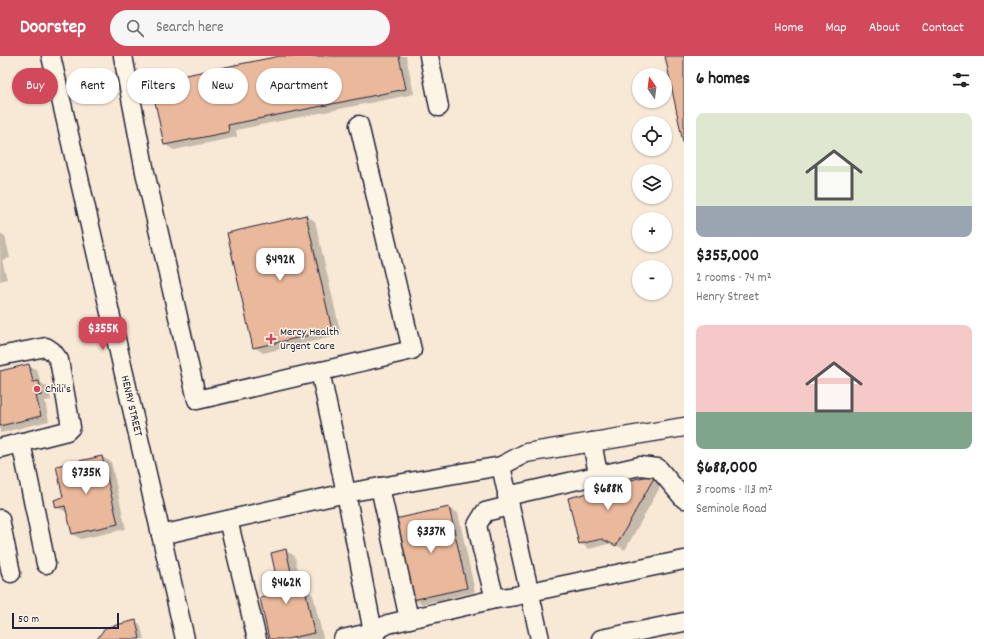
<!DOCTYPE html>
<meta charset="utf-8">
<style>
:root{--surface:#fff;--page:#f6f6f6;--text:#202124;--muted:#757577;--accent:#d1495b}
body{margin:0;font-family:Dekko,sans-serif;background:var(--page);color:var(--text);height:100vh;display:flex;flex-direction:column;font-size:15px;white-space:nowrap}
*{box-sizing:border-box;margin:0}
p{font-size:13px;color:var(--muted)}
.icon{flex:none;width:22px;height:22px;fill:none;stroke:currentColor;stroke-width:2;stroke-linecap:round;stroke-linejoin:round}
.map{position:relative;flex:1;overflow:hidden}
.details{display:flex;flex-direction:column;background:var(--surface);width:300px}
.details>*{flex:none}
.top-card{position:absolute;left:12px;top:12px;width:380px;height:36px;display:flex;gap:8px}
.needle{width:26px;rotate:346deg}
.tools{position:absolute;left:632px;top:12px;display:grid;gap:8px}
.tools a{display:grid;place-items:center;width:40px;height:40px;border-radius:50%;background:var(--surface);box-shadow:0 1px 3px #0004;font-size:20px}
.scale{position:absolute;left:12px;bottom:10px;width:107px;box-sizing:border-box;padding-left:4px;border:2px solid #22223b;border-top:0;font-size:11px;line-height:14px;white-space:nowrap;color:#22223b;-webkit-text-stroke:3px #fcf5e5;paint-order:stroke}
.price{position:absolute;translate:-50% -34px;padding:0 9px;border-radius:8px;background:#fff;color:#222;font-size:13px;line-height:26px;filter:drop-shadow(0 1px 2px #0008)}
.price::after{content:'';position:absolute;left:50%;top:24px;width:12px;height:9px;margin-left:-6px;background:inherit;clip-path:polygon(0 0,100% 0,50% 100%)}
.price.selected{background:var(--accent);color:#fff}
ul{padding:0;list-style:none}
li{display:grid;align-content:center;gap:8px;height:212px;padding:0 12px}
li span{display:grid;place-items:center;height:124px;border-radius:8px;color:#555}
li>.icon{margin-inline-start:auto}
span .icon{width:72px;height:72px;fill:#fffc;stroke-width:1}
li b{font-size:17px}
h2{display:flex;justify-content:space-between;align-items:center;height:48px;padding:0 12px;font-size:17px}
.pill{padding:0 14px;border-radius:18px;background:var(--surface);box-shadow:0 1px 3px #0004;font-size:14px;line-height:36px}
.pill.selected{background:var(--accent);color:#fff}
header{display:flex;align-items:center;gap:24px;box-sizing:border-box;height:56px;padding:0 20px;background:var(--accent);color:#fff}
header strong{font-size:19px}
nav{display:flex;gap:22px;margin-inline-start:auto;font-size:14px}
.search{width:280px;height:36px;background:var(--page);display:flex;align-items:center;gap:10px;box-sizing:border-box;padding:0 14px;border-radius:22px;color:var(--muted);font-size:15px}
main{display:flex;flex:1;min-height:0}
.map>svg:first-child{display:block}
.shadow{fill:#0003;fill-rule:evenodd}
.building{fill:#eab89b;stroke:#22223b}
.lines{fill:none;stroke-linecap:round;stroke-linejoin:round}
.minor-casing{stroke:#22223b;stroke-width:21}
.minor{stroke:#fcf5e5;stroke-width:18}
.poi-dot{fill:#d1495b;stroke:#fcf5e5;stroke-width:1.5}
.labels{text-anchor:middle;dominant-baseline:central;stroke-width:3;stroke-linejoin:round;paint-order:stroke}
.poi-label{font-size:12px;fill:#22223b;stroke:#fcf5e5;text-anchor:start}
.street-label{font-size:12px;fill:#22223b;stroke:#fcf5e5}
</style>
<header>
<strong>Doorstep</strong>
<div class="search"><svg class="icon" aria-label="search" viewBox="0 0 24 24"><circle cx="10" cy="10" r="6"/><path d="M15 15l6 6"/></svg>Search here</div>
<nav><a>Home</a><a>Map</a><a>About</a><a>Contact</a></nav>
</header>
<main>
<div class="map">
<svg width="684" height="583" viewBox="0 0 684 583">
<rect width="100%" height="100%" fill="#f8e9d6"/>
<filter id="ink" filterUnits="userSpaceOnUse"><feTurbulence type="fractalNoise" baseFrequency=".025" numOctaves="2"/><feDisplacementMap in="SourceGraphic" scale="8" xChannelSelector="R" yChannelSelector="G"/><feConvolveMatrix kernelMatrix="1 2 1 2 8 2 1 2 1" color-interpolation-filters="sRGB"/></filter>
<g filter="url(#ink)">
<path class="shadow" d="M285,0H406L414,38L236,74L237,81L174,94L165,89Z
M306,160L315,165L341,279L263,297L254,291Z
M0,177L5,180L10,202L2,204L7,223L0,225Z
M28,309L37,314L41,327L48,331L51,344L45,345L49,365L0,377V316Z
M102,401L111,406L126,473L81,483L72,478L67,456H66L57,451Z
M656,419L664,424L625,494L612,487L589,493L580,487L613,439ZM607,480V482L586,487V485Z
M449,452L458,457L475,536L422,548L413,543Z
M286,495L295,500L302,534L305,533L313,539L323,582L317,583H270L281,538Z
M136,566L140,568L144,583H98Z"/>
<path class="building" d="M280,0H399L406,33L228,69L229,76L164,89L151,26Z
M665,0H684V91Z
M306,159L332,274L253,292L227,177Z
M29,308L33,326L39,325L42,339L36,340L41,360L0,370V315Z
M102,400L118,468L72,478L65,450L56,452L54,444L63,441L56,410Z
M656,418L616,490L602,483L579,488L568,442L605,433L613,438L619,427Z
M449,451L467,532L412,544L395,463Z
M286,493L295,534L305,532L314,577L287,583H269L260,542L280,538L271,497Z
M136,564L140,583H97L105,572Z"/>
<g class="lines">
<defs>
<g id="minor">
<path id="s1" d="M51,0L185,583"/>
<path d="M123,0L145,116L197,344L412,294L359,69"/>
<path d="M429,0L439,51"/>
<path d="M0,300L46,291L52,295L59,304L71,371L67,375L0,392"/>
<path d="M320,315L346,437L373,576L343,583"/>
<path d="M21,386L46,508"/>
<path d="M592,386L598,418"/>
<path d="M501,410L540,583"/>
<path d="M380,431L409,563"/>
<path d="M507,440L640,410L658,412L684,443"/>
<path d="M509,450L485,456L477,469L482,493L495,543L516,540L530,536L684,504"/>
<path d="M0,463L11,517"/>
<path d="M228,464L257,583"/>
<path d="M161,479L346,437L501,410L526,397L684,371"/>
<path d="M375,583L373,576L388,568L495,543"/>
<path d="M601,583L684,566"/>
</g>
</defs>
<use href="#minor" class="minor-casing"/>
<use href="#minor" class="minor"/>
</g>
</g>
<g class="poi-dot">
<path d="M269 277h4v4h4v4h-4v4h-4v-4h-4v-4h4z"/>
<circle cx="37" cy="333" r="4"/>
</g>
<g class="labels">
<g class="poi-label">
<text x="280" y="276">Mercy Health<tspan x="280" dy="14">Urgent Care</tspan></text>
<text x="45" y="333">Chili's</text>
</g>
<g class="street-label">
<text stroke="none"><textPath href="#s1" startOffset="359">HENRY STREET</textPath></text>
</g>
</g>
</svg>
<div class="tools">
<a><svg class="needle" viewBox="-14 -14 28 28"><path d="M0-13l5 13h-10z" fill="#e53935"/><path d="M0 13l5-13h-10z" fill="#757577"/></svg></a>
<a><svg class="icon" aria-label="locate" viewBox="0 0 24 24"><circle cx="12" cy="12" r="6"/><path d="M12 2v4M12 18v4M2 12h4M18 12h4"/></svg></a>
<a><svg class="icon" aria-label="layers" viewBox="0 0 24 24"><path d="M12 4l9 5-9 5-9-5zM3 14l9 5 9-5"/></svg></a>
<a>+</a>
<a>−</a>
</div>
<div class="scale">50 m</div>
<b class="price" style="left:280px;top:226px">$492K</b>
<b class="price selected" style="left:103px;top:295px">$355K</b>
<b class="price" style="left:86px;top:439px">$735K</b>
<b class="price" style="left:608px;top:455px">$688K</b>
<b class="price" style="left:431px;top:498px">$337K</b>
<b class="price" style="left:286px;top:549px">$462K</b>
<div class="top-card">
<a class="pill selected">Buy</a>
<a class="pill">Rent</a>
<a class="pill">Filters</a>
<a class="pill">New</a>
<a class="pill">Apartment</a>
</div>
</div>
<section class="details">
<h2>6 homes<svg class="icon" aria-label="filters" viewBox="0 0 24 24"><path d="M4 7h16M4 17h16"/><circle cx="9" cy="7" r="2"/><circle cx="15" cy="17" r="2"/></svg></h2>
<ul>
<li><span style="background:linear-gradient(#dfe7d0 75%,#9aa5b1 0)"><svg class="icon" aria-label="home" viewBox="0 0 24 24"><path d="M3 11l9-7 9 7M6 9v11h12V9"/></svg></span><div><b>$355,000</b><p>2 rooms · 74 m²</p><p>Henry Street</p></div></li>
<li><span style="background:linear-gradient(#f6c9c9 70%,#7fa58c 0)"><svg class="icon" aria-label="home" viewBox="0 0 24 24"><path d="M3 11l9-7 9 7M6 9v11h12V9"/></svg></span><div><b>$688,000</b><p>3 rooms · 113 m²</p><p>Seminole Road</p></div></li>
</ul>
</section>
</main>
